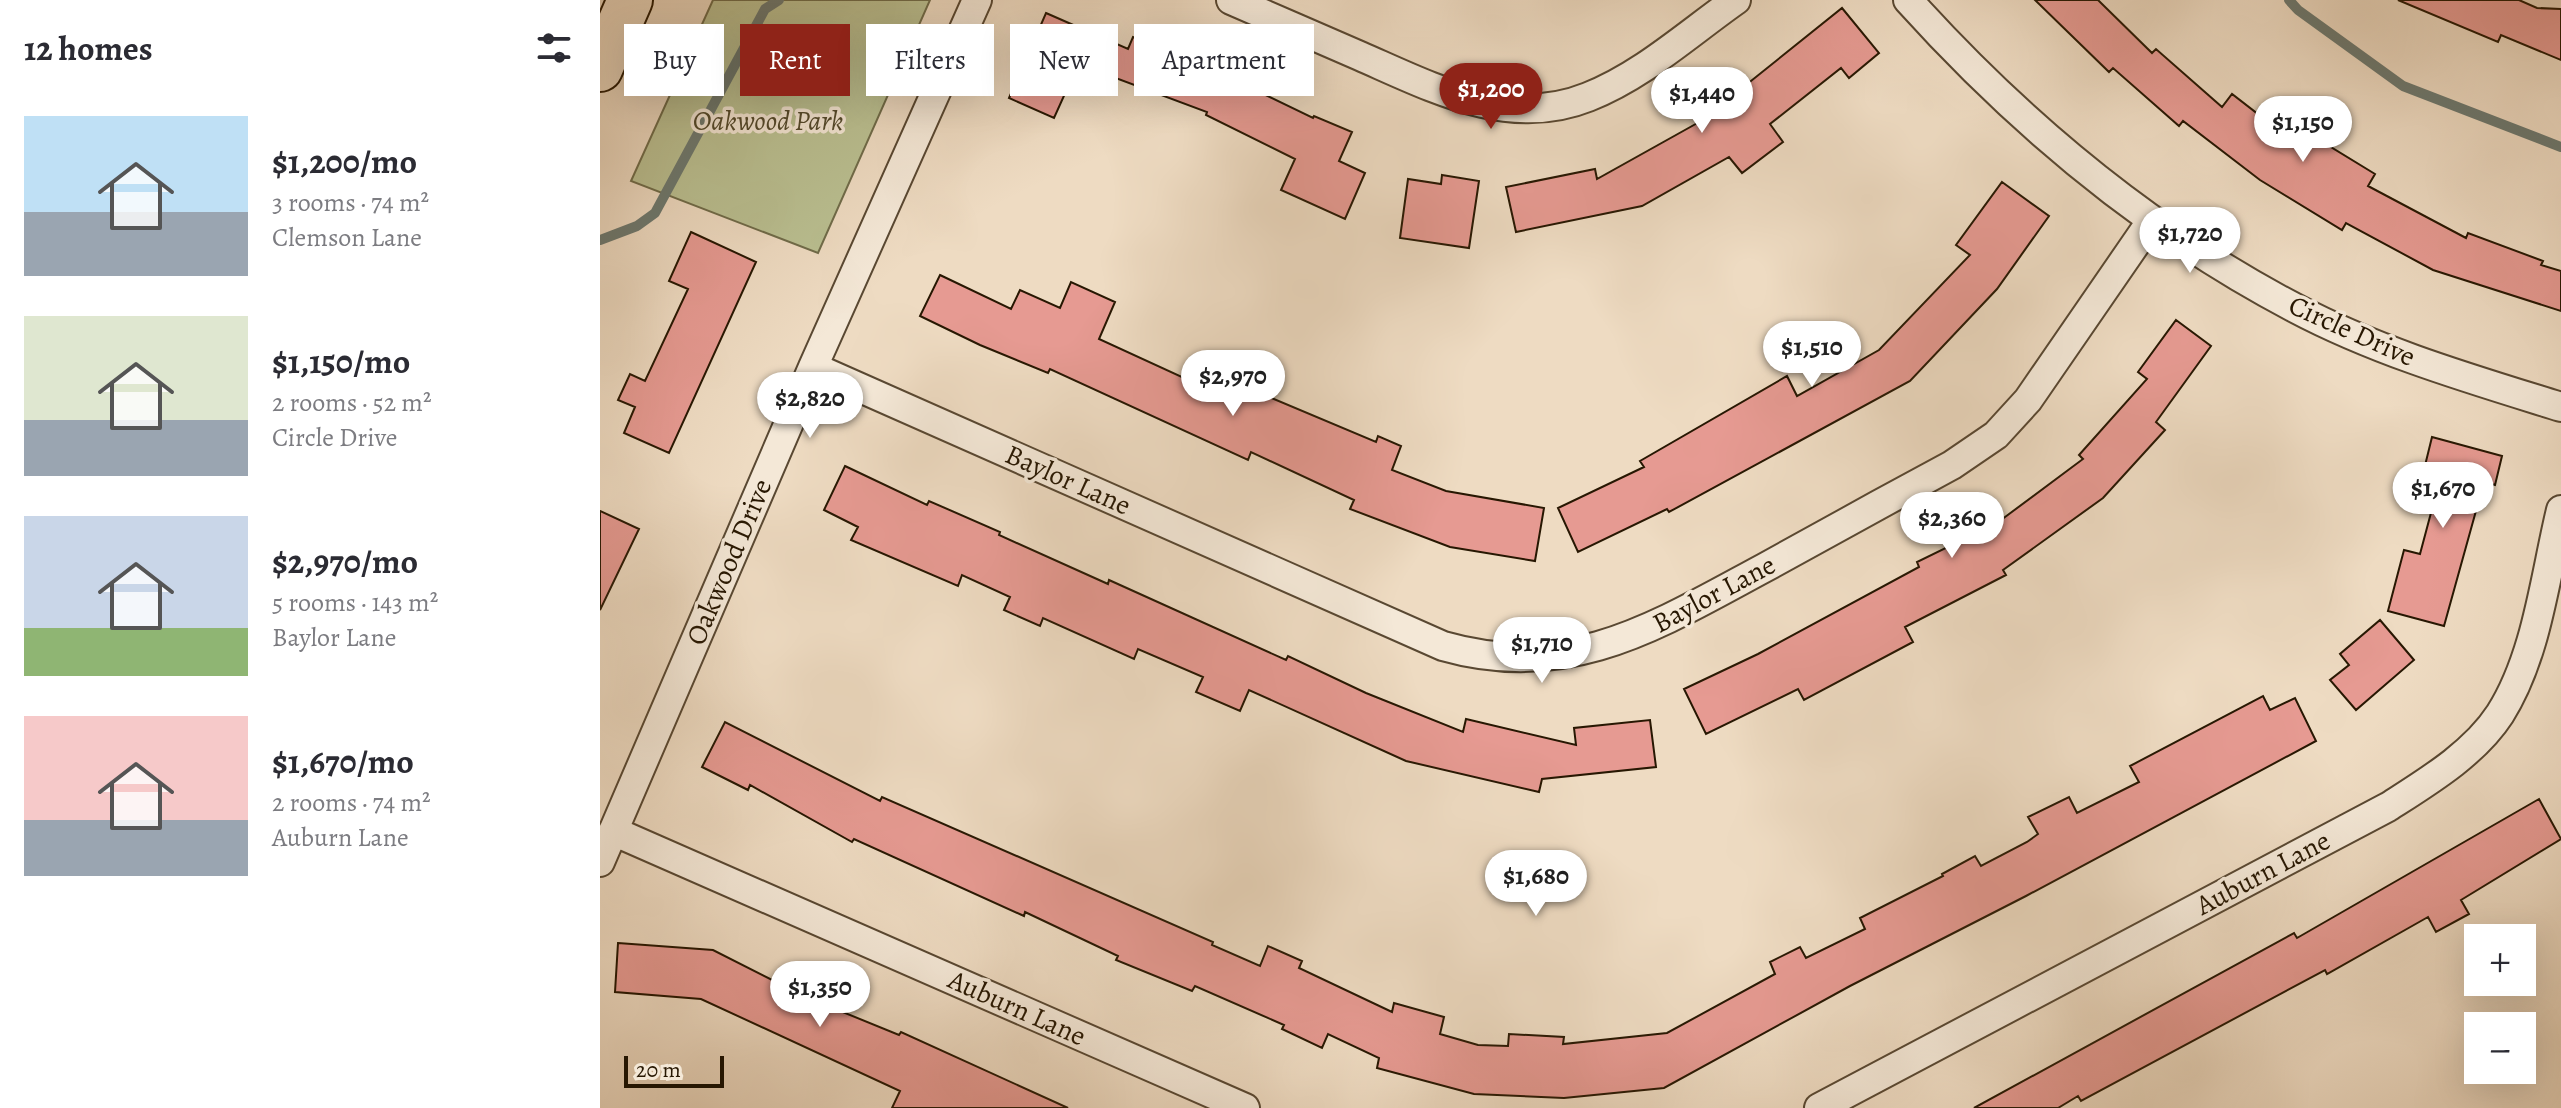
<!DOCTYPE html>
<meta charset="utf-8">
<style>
:root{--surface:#fff;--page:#f7f7f7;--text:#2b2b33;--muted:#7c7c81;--accent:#8f2418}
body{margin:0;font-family:Alegreya,serif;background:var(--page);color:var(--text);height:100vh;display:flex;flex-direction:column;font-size:30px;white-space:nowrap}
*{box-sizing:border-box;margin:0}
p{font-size:26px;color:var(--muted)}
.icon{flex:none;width:44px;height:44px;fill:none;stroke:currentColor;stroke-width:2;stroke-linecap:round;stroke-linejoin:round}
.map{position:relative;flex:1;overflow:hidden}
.details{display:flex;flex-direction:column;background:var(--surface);width:600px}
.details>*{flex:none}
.hud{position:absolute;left:24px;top:24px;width:760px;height:72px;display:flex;gap:16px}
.controls{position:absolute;left:1864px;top:924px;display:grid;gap:16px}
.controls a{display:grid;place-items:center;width:72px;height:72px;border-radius:0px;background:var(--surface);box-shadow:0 8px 32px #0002;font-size:40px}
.scale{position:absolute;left:24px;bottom:20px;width:100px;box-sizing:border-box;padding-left:8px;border:4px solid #271702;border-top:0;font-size:22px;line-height:28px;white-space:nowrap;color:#271702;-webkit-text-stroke:6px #f4e8d7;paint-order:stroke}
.price{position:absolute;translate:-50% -68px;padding:0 18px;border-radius:28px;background:#fff;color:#222;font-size:26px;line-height:52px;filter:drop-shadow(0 2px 4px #0008)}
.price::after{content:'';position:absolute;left:50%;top:48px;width:24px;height:18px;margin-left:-12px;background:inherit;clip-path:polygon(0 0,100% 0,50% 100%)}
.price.selected{background:var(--accent);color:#fff}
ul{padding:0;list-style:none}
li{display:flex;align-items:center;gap:24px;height:200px;padding:0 24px}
li span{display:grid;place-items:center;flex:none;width:224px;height:160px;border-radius:0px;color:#555}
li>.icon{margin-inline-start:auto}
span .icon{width:96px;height:96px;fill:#fffc;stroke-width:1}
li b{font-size:34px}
h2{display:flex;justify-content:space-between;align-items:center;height:96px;padding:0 24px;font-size:34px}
.chip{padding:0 28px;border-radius:0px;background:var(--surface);box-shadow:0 8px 32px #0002;font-size:28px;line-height:72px}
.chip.selected{background:var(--accent);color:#fff}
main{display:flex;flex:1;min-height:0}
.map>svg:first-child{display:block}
.green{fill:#bac092;stroke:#706c4a;stroke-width:2}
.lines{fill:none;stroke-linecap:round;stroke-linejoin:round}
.stream{stroke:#6d7970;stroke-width:10}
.building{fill:#e69a92;stroke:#271702;stroke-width:2}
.street-casing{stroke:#594832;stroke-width:32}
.highway-casing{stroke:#271702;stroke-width:48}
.street{stroke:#f4e8d7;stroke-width:28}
.highway{stroke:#eedbc2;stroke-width:44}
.labels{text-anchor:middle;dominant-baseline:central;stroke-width:7;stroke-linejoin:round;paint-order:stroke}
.park-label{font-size:28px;font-style:italic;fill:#534a2d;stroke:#f4e8d7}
.street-label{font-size:28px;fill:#271702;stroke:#f4e8d7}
</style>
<main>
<section class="details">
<h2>12 homes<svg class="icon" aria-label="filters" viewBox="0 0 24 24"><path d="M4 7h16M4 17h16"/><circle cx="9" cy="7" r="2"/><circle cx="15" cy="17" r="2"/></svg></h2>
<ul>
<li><span style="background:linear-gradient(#bfe0f5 60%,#9aa5b1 0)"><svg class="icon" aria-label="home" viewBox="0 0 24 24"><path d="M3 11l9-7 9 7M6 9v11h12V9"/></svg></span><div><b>$1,200/mo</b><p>3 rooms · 74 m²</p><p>Clemson Lane</p></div></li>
<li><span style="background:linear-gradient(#dfe7d0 65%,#9aa5b1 0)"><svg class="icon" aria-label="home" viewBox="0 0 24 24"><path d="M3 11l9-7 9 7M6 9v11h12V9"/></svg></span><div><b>$1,150/mo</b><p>2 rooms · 52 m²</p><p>Circle Drive</p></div></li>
<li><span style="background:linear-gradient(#c9d6e8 70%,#8fb573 0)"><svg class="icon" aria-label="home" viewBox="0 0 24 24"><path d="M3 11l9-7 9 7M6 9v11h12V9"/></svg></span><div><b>$2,970/mo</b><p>5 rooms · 143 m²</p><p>Baylor Lane</p></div></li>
<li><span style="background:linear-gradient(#f6c9c9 65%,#9aa5b1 0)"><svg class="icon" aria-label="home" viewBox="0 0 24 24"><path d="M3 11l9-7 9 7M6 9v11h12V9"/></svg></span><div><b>$1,670/mo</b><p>2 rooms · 74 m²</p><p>Auburn Lane</p></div></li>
</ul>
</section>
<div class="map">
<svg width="1961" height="1108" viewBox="0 0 1961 1108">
<rect width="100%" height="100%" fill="#eedbc2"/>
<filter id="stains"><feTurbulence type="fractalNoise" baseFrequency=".0025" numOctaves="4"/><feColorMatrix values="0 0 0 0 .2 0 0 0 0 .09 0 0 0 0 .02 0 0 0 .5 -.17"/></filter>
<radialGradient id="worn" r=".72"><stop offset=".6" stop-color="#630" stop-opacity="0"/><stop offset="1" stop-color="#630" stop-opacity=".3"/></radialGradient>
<path class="green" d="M113,0H330L218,253L31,181Z"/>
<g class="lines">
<path class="stream" d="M1689,0L1698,10L1803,86L1961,147
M0,240L37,226L55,213L165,9L179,0"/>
</g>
<path class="building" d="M1435,0H1498L1552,53L1556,49L1622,107L1632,94L1703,149L1711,135L1775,174L1768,186L1866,238L1868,233L1943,261L1941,265L1961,271V311L1833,270L1746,223L1742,230L1660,180L1583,121L1579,126L1513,68L1509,72Z
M1798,0H1919L1937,8L1961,9V60L1901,35L1898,42Z
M1242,8L1279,53L1249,78L1241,68L1170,124L1183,142L1142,173L1129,157L1042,206L916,232L906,187L995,169L997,179L1101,121Z
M446,13L528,49L533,37L583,55L713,118L714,116L752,132L739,161L765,173L745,219L681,190L695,159L606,115L607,112L489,68L477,94L467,89L454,118L409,98Z
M842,175L879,181L869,248L800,238L808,179L841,184Z
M1402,182L1449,216L1397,289L1310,381L1069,512L1067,509L978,552L958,508L1044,467L1040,461L1187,376L1197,396L1279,350L1370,255L1356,245Z
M91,232L156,262L69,453L24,433L35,407L18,400L30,374L45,381L88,289L69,281Z
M340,275L411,309L420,290L460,308L471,282L515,302L499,339L623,396L629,380L776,442L778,436L801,446L792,470L846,491L944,508L935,561L850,547L750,509L754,500L651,452L648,460L450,369L448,373L380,345L320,316Z
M1576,320L1611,346L1556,422L1565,430L1503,498L1403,570L1406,575L1305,627L1313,642L1204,700L1198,689L1106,734L1084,689L1158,654L1319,567L1317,562L1397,523L1483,459L1479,455L1547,379L1538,372Z
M1832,437L1902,456L1895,485L1884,482L1844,626L1788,611L1804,550L1820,554L1836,494L1819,490Z
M245,466L327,505L329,501L400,532L399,535L508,584L509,580L686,660L688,656L766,693L863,732L866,719L976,745L974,728L1050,720L1056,767L942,779L939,792L806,761L649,690L640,711L596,692L603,677L538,649L534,659L443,618L440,626L404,610L410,597L362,575L358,586L251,540L258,527L224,510Z
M0,511L39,529L0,610Z
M1780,620L1814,660L1756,710L1730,680L1749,665L1740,654Z
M1663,696L1670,710L1695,698L1716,741L1426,896L1250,986L1064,1088L964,1098L874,1094L777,1068L779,1058L728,1034L722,1048L682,1029L684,1025L595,986L592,991L516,960L518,956L425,912L424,916L254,839L252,842L150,785L148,790L102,767L125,722L280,801L282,797L613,942L612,945L660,966L668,946L702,961L699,968L792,1012L794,1003L844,1017L840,1034L878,1045L908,1046L909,1034L964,1037L963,1044L1067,1033L1175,974L1170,962L1200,947L1206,958L1265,929L1260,918L1343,876L1342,874L1375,856L1381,866L1427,842L1438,834L1428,817L1469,797L1477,813L1539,782L1530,766Z
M1939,799L1961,839L1861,900L1869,914L1836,932L1828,917L1727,974L1725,970L1481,1101L1478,1096L1458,1108H1374L1694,933L1697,938Z
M18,943L113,950L206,997L299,1035L301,1032L468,1108H292L300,1091L101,999L15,992Z"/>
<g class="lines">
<defs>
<path id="street" d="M631,0C674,19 717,37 760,56C831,87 909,129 988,97C1042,76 1089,33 1136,0
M1308,0C1418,122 1548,231 1695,308C1778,352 1871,379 1961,407
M213,367L843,646C969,682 1056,626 1164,568C1227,533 1289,499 1352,465L1396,435L1428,400L1552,220
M13,831L645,1108
M0,862L213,367L377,0
M1219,1108L1788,807C1827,782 1874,754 1900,714C1937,656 1945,576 1961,510"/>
<path id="highway" d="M0,69L30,0"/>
</defs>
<use href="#street" class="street-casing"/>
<use href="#highway" class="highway-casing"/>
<use href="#street" class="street"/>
<use href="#highway" class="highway"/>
</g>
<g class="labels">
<g class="park-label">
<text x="168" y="121">Oakwood Park</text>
</g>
<g class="street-label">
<text transform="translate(1752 331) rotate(24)">Circle Drive</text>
<text transform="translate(468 480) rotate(24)">Baylor Lane</text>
<text transform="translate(129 562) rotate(-67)">Oakwood Drive</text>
<text transform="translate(1114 594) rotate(-28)">Baylor Lane</text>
<text transform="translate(1663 873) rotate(-28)">Auburn Lane</text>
<text transform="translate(417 1008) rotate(24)">Auburn Lane</text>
</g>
</g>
<rect width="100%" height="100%" filter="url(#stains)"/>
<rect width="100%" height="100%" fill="url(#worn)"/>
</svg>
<div class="controls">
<a>+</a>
<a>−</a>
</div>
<div class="scale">20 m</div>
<b class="price selected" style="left:891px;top:131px">$1,200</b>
<b class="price" style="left:1102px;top:135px">$1,440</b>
<b class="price" style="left:1703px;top:164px">$1,150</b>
<b class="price" style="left:1590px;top:275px">$1,720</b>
<b class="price" style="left:1212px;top:389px">$1,510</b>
<b class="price" style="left:633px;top:418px">$2,970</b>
<b class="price" style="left:210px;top:440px">$2,820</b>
<b class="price" style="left:1843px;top:530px">$1,670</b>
<b class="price" style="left:1352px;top:560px">$2,360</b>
<b class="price" style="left:942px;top:685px">$1,710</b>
<b class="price" style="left:936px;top:918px">$1,680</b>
<b class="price" style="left:220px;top:1029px">$1,350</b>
<div class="hud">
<a class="chip">Buy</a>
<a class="chip selected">Rent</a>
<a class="chip">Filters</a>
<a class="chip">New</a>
<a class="chip">Apartment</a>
</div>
</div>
</main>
